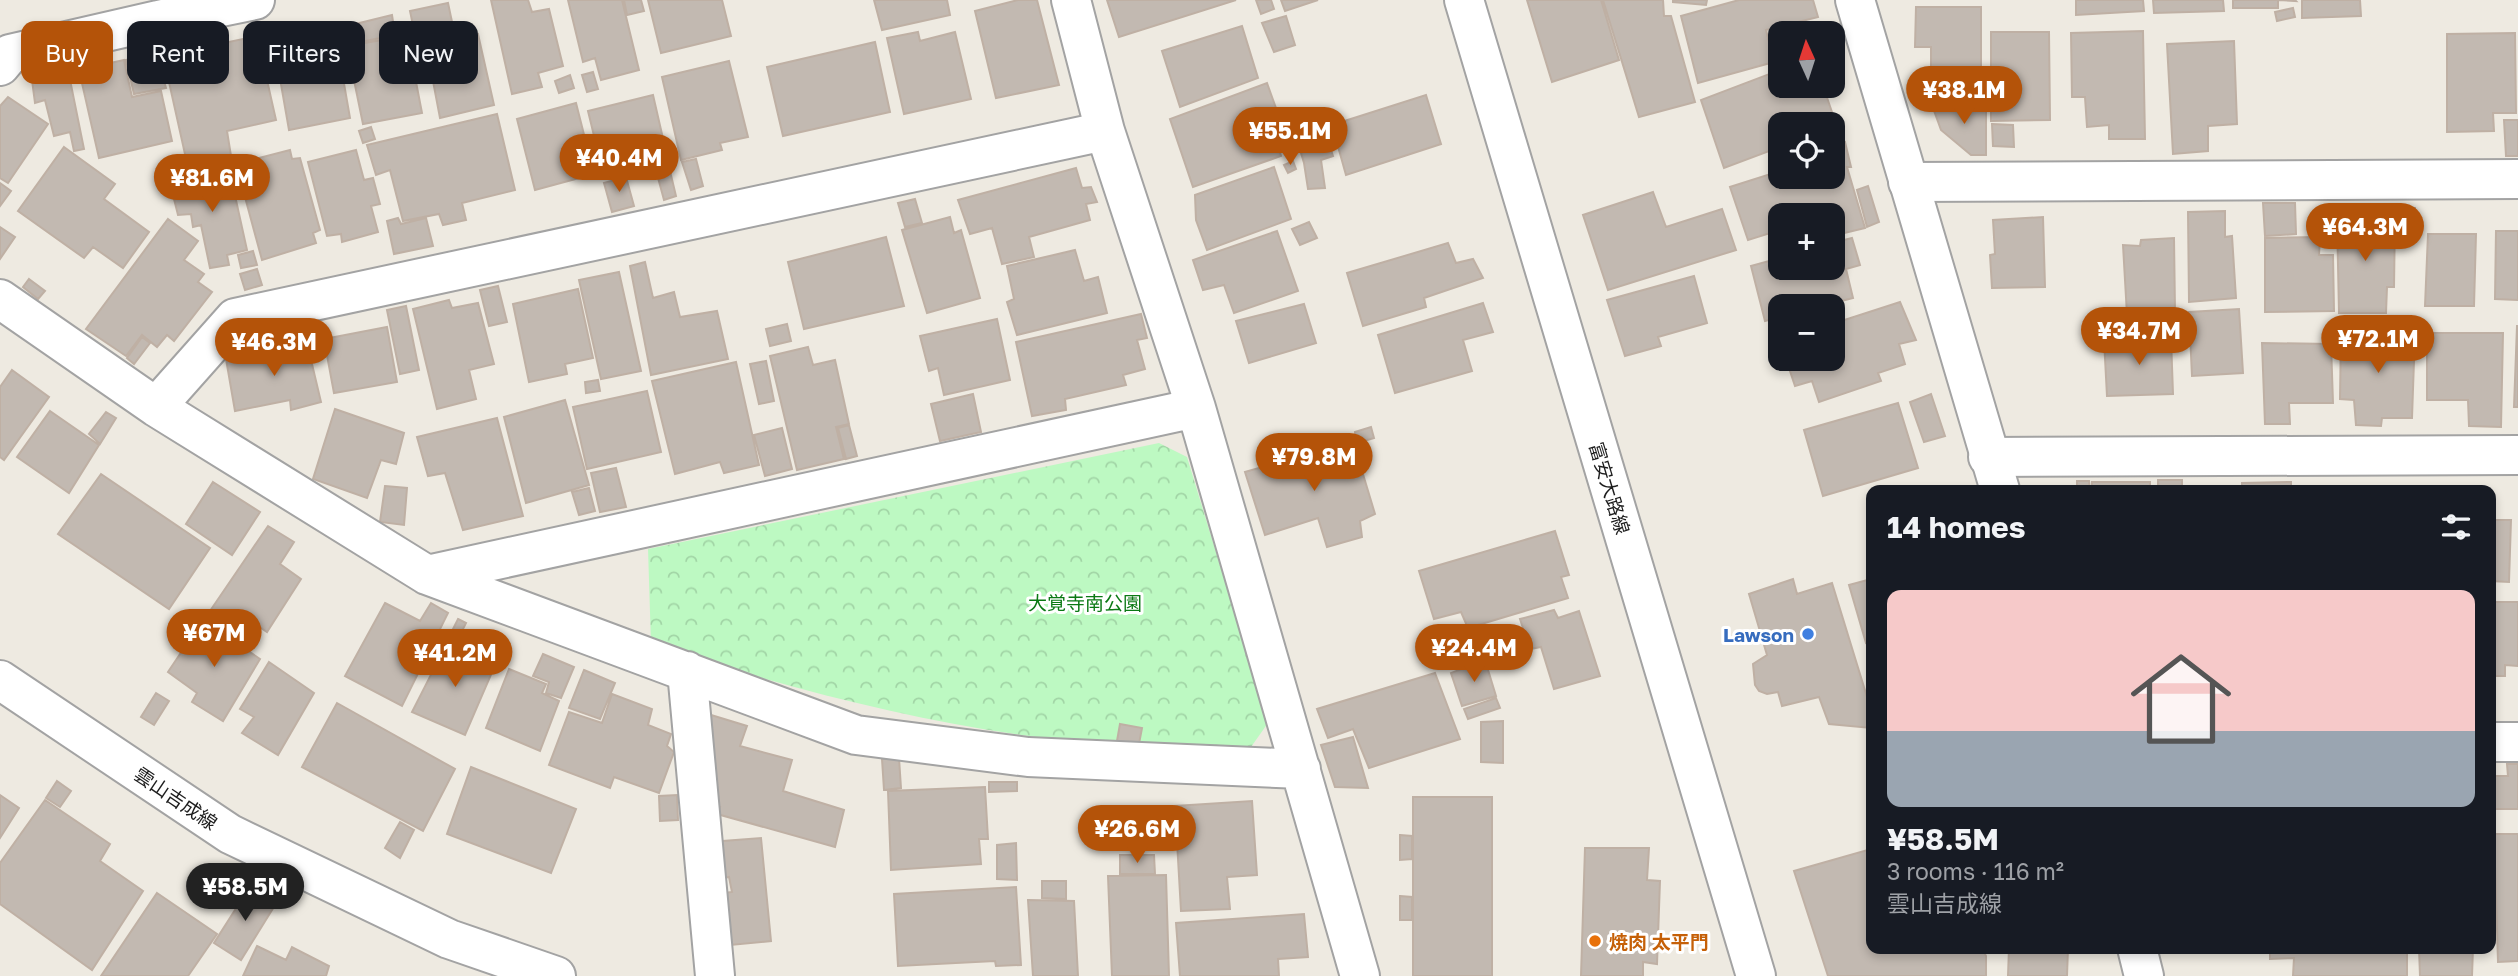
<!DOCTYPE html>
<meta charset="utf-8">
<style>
:root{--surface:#171b24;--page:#242831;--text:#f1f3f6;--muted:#9ea1a6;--accent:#b45309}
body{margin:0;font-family:"Golos Text","Noto Sans JP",sans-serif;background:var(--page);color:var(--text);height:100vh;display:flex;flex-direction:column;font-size:26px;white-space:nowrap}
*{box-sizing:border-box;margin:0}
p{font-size:23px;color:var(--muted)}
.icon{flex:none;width:38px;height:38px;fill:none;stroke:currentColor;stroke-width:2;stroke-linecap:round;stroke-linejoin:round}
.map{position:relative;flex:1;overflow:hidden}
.side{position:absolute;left:1866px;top:485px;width:630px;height:469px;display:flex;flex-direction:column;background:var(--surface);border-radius:14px;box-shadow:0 4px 10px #0003}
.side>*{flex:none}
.top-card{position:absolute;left:21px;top:21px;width:665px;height:63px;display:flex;gap:14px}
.needle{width:46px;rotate:357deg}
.buttons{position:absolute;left:1768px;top:21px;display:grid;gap:14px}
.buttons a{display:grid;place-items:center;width:77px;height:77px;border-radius:14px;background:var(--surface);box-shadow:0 4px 10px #0003;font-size:35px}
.price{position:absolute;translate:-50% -60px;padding:0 16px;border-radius:24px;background:var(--accent);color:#fff;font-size:23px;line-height:46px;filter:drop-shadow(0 2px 4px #0008)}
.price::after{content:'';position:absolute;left:50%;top:42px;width:21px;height:16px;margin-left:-10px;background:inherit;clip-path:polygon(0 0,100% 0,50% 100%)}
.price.selected{background:#222;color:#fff}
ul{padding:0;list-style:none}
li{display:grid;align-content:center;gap:14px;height:371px;padding:0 21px}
li span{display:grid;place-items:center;height:217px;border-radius:14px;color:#555}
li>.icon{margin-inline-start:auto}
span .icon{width:126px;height:126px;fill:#fffc;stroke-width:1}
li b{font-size:30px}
h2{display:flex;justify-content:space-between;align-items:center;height:84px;padding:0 21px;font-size:30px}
.tag{padding:0 24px;border-radius:14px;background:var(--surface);box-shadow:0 4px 10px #0003;font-size:24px;line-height:63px}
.tag.selected{background:var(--accent);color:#fff}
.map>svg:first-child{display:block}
.park{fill:url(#park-crowns)}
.building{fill:#c2b9b1;stroke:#bfb0a4;stroke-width:2}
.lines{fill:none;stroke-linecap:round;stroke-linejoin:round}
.minor-casing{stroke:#a3a3a3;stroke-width:42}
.tertiary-casing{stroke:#a3a3a3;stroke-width:42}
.minor{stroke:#fff;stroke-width:38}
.tertiary{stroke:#fff;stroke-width:38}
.shop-dot{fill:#3f7fe0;stroke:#fff;stroke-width:2.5}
.food-dot{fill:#e8710a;stroke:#fff;stroke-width:2.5}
.labels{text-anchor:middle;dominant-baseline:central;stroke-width:6;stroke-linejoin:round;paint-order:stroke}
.street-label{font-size:19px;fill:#1c1c1c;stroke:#fff}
.park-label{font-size:19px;fill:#0b7914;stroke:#fff}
.shop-label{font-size:19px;font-weight:bold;fill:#366cbe;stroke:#fff;text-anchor:end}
.food-label{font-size:19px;font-weight:bold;fill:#c56008;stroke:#fff;text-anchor:start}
</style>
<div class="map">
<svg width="2518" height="976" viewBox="0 0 2518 976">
<defs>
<pattern id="park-crowns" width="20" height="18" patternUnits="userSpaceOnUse" patternTransform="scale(1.75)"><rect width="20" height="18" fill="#bdf9c2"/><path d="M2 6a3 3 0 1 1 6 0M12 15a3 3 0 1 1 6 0" fill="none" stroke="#a2d5a6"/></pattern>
</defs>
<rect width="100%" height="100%" fill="#eeeae1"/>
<path class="park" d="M1159,443L1187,457L1268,723L1251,747C1048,757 843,706 651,644L648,549Z"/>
<path class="building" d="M491,0H528L532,12L549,9L563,66L538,73L542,87L512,94Z
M568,0H622L639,70L601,80L595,58L583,62Z
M624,0H641L644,11L627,15Z
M648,0H722L731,36L661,53Z
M874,0H947L950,15L882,30Z
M1018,0H1037L1059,85L996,98L975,11Z
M1107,0H1236L1119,37Z
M1256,0H1271L1274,9L1261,14Z
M1281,0H1318L1285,11Z
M1527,0H1601L1619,60L1552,82Z
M1603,0H1663L1664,16H1671L1695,102L1639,117Z
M1673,0H1707L1706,5L1673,2Z
M1739,0H1813L1818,17L1766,30L1774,62L1698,83L1681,16Z
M2076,0H2143L2144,11L2076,15Z
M2153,0H2223L2224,11L2154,13Z
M2233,0H2295L2296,1L2278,0V8H2233Z
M2302,0H2360L2361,16L2302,18Z
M448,3L455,36L417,44L410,11Z
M1916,7H1981V105L1942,104V76L1931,77V47H1915Z
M2293,8L2295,17L2277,21L2275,12Z
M392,15L395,35L351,44L347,26Z
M1286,16L1295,45L1274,52L1262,23Z
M1242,26L1258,78L1180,107L1162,51Z
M2143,31L2145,139H2109V125L2087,127L2085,97H2072L2071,33Z
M918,32L920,41L955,32L971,99L904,114L887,38Z
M1991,32H2049L2050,120L1991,121Z
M2515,33L2516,113H2493L2494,131L2447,132V34Z
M478,34L494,105L440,118L426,44Z
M257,36L276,120L227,131L232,162L189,172L169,82L179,80L172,54Z
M382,40L385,55L410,51L422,113L363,124L347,46Z
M2234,41L2237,124L2208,126V151L2173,154L2167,44Z
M875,42L890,112L783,136L767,67Z
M156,53L166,88L134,94L126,60Z
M339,55L350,118L289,130L278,67Z
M124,60L132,97L161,91L172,141L99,158L79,70Z
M729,61L748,137L720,143L722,150L681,160L662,77Z
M68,70L84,149L74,151L70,132L54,136L45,100L35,103L32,80Z
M1780,70V86H1823L1833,115L1805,124H1780V147L1724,168L1701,100Z
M593,72L598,89L587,92L582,75Z
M570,75L574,88L559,93L555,81Z
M1267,83L1281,122L1271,125L1281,156L1193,187L1170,119Z
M653,95L670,169L646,175L643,167L604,177L588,111Z
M1426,95L1441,144L1346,175L1332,125Z
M8,97L48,124L8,183L0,178V106Z
M576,103L594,174L535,190L517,119Z
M1932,105L1986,107V155H1971L1941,130Z
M497,114L515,190L462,203L466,220L443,225L439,214L403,221L390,170L376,175L367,145Z
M2504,120H2518V156H2506Z
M1992,124L2013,125L2014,147L1993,146Z
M371,127L375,139L363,143L359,131Z
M1324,128L1333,156L1321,160L1325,188L1308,189L1304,163L1296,136Z
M1845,142L1851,167H1847L1865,228L1832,236V215H1780V230L1748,240L1730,187L1780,171V177H1832V145Z
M64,147L115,184L104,199L149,232L123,268L93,247L84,258L18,211Z
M290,150L292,159L300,158L320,230L313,233L316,243L262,260L242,186L251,183L247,161Z
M356,150L364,180L373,178L380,204L371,206L378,232L342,242L341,234L327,236L308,162Z
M696,159L703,186L691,190L682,162Z
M1293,161L1296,169L1288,173L1284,165Z
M1274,167L1291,219L1207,250L1196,220L1195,195Z
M1076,168L1082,188L1091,187L1097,202L1086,204L1090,220L1029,237L1034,257L1002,264L992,228L970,234L958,200Z
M670,171L676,196L664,200L657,174Z
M230,173L247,250L227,255L229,265L210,268L201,225L193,227L191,214L178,215L170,183L196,177Z
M626,177L634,206L612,212L604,183Z
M0,183L11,191L0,206Z
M1868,186L1879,222L1867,227L1857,190Z
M1653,192L1666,227L1722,209L1736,250L1608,290L1583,215Z
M915,199L922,223L905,227L898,203Z
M2263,203H2295L2296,234L2265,236Z
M2397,208H2415L2414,237H2400Z
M2225,211V237L2232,236L2236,298L2189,302L2188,212Z
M2395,216L2394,287H2387L2386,313H2339L2337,217Z
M950,217L954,233L961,230L980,298L927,313L902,230Z
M2043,217L2045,287L1992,288L1990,255L1995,254L1993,220Z
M398,218L401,224L426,218L433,246L394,254L387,221Z
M168,219L198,241L184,260L204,274L198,282L212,292L174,341L167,335L157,347L142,335L126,356L86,329Z
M1309,222L1317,238L1300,245L1292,229Z
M0,227L15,237L0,259Z
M1277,231L1298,291L1234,313L1224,285L1203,290L1193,260Z
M2496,231H2518V300L2495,299Z
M2428,234H2476L2474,306H2425Z
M886,237L904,306L804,329L788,262Z
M2320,237L2319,255H2333L2334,311L2265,312V238Z
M1852,238L1860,265L1846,269L1853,298L1822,306H1780V317L1765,321L1751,266L1780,258V268H1832V243Z
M2174,238L2175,312L2127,315L2123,245L2140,246L2141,240Z
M1448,243L1456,263L1473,259L1483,278L1424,298L1426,307L1363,326L1347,273Z
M1075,250L1084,281L1098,277L1107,313L1017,335L1007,302L1014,299L1007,266Z
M253,251L257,265L241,268L238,255Z
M645,262L653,298L674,292L680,317L717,311L728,359L651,375L630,266Z
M257,269L262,285L245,290L240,274Z
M619,272L641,371L601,379L579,280Z
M1694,276L1707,323L1658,337L1661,346L1625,356L1607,300Z
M29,279L45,291L38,299L23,287Z
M498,286L507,322L489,326L480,290Z
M578,289L593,358L565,364L567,374L529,382L513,304Z
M449,300L452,308L478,303L494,364L469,370L476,399L437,409L413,309Z
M1900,302L1916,340L1899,344L1905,364L1878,373L1881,381L1819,402L1812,381L1795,386L1786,359H1832V324Z
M1483,303L1493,332L1463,340L1472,371L1395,393L1378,335Z
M1304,304L1316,343L1249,363L1236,321Z
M406,306L419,370L400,374L387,310Z
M2239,309L2243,373L2192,376L2189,312Z
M1141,314L1147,338L1137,340L1145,369L1123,375L1126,385L1065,399L1066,410L1032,416L1016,342Z
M997,319L1010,380L944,395L938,368L929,371L920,336Z
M787,324L791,341L770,346L766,329Z
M2517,326H2518V407H2514Z
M387,327L397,382L334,393L324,339Z
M2341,332H2415L2412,418H2382L2381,426L2356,425L2354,400L2340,399Z
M2427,333H2503L2501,427L2469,426L2468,400H2427Z
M142,337L150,343L134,364L127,358Z
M2171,338L2173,394L2107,396L2104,339Z
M307,343L321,402L291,410L290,400L235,411L226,359Z
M2262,343L2331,344L2333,403H2289L2290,424H2265Z
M808,347L813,365L835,360L849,424L836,427L844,459L797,470L770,356Z
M766,361L774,401L759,404L750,364Z
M736,362L759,465L724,473L720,462L675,474L652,381Z
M12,370L49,397L4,460L0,457V387Z
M598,380L600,391L586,393L585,382Z
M647,391L661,452L587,469L573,407Z
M973,394L981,432L940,441L931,404Z
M1931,394L1945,436L1924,442L1910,402Z
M565,400L589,485L526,503L504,417Z
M1898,403L1918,468L1823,496L1804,430Z
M335,409L404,433L396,464L381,460L367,498L313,479Z
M50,411L99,445L69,493L17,457Z
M106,412L116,418L100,444L89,434Z
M497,418L523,516L463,530L445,473L428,476L417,437Z
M849,425L857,456L846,459L838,428Z
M1371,427L1374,438L1357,443L1355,432Z
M782,428L792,469L765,476L754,435Z
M1353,441L1375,514L1360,521L1362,537L1327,547L1318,518L1265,535L1245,472Z
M616,468L626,507L600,512L591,473Z
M101,474L210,548L169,609L58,534Z
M2158,480H2182V490H2158Z
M2077,481H2089L2090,490H2077Z
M213,482L260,512L232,555L186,524Z
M2092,482H2150V490H2092Z
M2291,482V490H2242V483Z
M385,486L407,488L404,525L380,522Z
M589,488L595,511L579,515L572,492Z
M2490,520H2511L2509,582L2490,581Z
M268,526L294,542L280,564L301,579L267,632L251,621L242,626L230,627L210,611Z
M1555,531L1569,575L1561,577L1568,598L1468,628L1461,612L1434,619L1419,571Z
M1793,579L1797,594L1832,583L1871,710V728L1829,724L1819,697L1782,706L1778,692L1767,694L1759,691L1755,685L1753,664L1767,655L1749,594Z
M1871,579V642L1866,643L1849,585Z
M2490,602H2518V666L2505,665V676H2490Z
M385,603L420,621L431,603L448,613L402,706L345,676Z
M1554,610L1558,618L1579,611L1600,676L1554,689L1541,647L1530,649L1520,619Z
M458,619L466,623L449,657L441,653Z
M203,620L260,659L223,721L192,702L197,693L168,672Z
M459,643L496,663L465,735L412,712L441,655L451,660Z
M543,654L574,667L561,698L546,693L549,682L533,676Z
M1485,660L1496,696L1462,706L1451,673Z
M269,662L314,693L278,755L242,733L254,717L240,709Z
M509,669L546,684L542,693L559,701L540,751L486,728Z
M584,670L615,683L600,719L569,708Z
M1435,673L1460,739L1369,768L1353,729L1328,738L1317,709Z
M156,693L169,701L154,725L141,717Z
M612,694L652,709L648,725L671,734L667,746L674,752L659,793L614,777L610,788L549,765L569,712L602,723Z
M1496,698L1500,708L1468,719L1464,709Z
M337,703L455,769L423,831L302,767Z
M698,711L747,726L740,746L792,760L783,791L844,810L835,847L717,814L720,807L706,803Z
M1503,721V763L1481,762V722Z
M1120,724L1142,728L1139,744L1117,741Z
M1353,737L1368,788L1335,787L1321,745Z
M899,758L901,788L884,790L882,759Z
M2507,764H2518V809H2490V776H2508Z
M471,767L576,809L551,873L447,834Z
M57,781L71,791L60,807L46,798Z
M989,782H1017V791L989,792Z
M985,787L988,839H979L981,864L891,870L888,791Z
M0,795L19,808L0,838Z
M677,795L678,820L660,821L659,796Z
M1413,797H1492V976H1413Z
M45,800L110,844L100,861L143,891L92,970L0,904V863Z
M1252,801L1257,875L1227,877L1230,909L1181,911L1175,806Z
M400,822L414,830L400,858L385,848Z
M2494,834H2518V961L2498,962Z
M1400,835L1412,836V859L1400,860Z
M761,838L771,941L720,946L716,894L732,892L729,877L714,880L710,842Z
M1016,843L1017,880L997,879V845Z
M1585,848H1649L1647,880L1660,881L1657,964L1643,962V976H1581Z
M1871,849V948H1982L1986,956V976H1828L1794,871Z
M1120,855H1154L1155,874H1120Z
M1166,875L1169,976H1112L1108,876Z
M1042,881H1066V899L1042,898Z
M1016,887L1021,965L996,966L995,961L898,966L894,894Z
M249,888L277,902L241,960L214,943Z
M157,893L217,934L188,976H101Z
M1400,896L1412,897V920H1400Z
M1028,900L1074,901L1078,976H1033Z
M1304,914L1308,957L1278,959L1279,976H1180L1176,923Z
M257,946L286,960L292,947L329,966L326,976H243Z
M2009,948H2068L2067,976H2008Z
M2270,948H2407V976H2293L2294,958L2270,959Z
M2419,948H2473L2472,976H2420Z"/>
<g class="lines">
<defs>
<path id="minor" d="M1071,0L1105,131L1196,408L1360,976
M1908,182L2518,179
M0,299L156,407L427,575L856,735L1028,757L1301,769
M156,407L235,318L1105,131
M1988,457L2518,455
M427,575L1196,408
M687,671L715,976
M2490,742H2518"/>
<path id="tertiary" d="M1464,0L1756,976
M1855,0L2000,490
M0,66L10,54L158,20L255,0
M0,680L230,834L449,939L556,976
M2137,948L2144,976"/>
</defs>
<use href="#minor" class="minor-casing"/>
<use href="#tertiary" class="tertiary-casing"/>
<use href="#minor" class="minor"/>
<use href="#tertiary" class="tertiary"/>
</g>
<circle class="shop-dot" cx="1808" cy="634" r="7"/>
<circle class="food-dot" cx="1595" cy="941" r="7"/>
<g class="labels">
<g class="street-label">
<text transform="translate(1610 488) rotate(73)">富安大路線</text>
<text transform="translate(176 798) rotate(34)">雲山吉成線</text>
</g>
<g class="park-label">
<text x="1085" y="602">大覚寺南公園</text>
</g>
<g class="shop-label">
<text x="1794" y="634">Lawson</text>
</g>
<g class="food-label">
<text x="1609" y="941">焼肉 太平門</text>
</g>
</g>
</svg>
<div class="buttons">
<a><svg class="needle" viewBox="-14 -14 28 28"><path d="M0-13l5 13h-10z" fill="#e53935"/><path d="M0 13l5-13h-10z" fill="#9ea1a6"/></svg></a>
<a><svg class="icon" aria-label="locate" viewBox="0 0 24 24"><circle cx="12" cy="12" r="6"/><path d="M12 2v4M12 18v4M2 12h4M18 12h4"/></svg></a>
<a>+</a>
<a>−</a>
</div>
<b class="price" style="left:1964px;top:126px">¥38.1M</b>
<b class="price" style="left:1290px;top:167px">¥55.1M</b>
<b class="price" style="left:619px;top:194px">¥40.4M</b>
<b class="price" style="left:212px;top:214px">¥81.6M</b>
<b class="price" style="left:2365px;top:263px">¥64.3M</b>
<b class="price" style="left:2139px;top:367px">¥34.7M</b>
<b class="price" style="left:2378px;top:375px">¥72.1M</b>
<b class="price" style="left:274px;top:378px">¥46.3M</b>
<b class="price" style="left:1314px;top:493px">¥79.8M</b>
<b class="price" style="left:214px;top:669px">¥67M</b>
<b class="price" style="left:1474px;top:684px">¥24.4M</b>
<b class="price" style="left:455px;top:689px">¥41.2M</b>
<b class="price" style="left:1137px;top:865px">¥26.6M</b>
<b class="price selected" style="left:245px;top:923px">¥58.5M</b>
<div class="top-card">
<a class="tag selected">Buy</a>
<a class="tag">Rent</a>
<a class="tag">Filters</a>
<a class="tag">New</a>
</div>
<section class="side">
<h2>14 homes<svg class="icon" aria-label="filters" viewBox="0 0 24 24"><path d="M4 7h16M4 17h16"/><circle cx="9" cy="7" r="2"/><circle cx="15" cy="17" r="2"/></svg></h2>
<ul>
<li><span style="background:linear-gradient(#f6c9c9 65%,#9aa5b1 0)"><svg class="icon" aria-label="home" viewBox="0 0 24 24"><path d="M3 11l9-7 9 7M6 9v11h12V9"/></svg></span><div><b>¥58.5M</b><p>3 rooms · 116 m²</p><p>雲山吉成線</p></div></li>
</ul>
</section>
</div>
